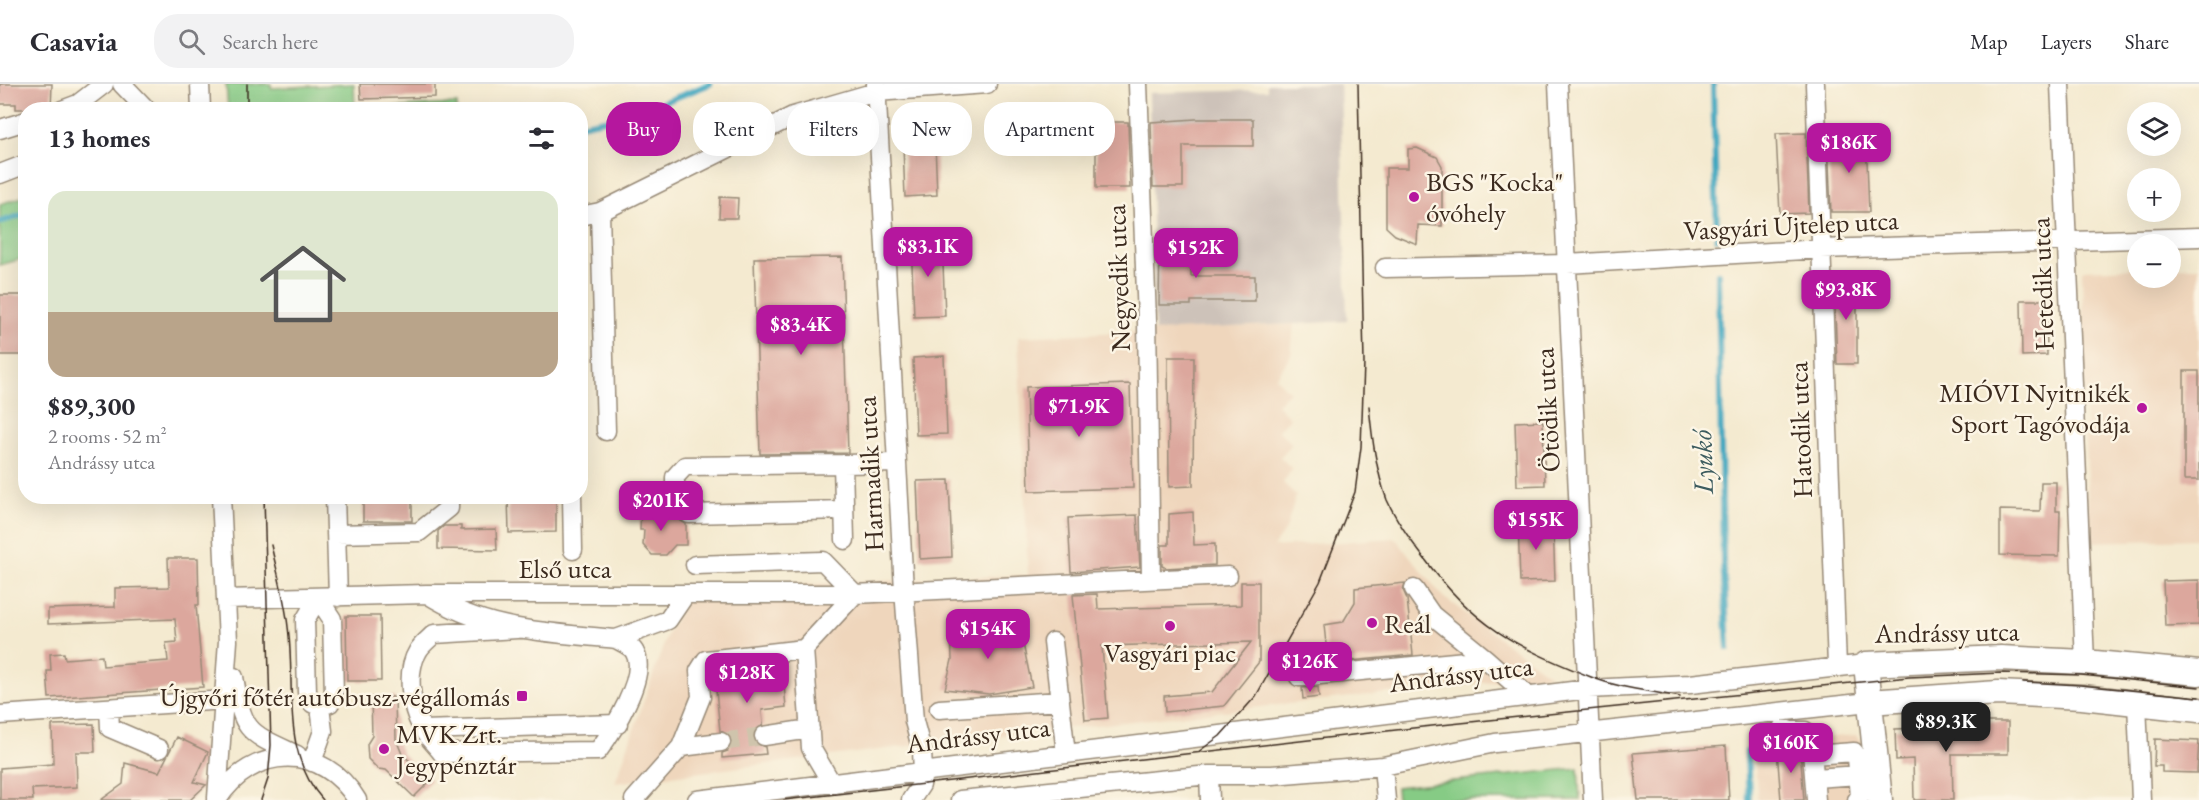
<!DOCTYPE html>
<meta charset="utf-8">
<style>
:root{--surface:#fff;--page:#f2f2f3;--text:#2b2b33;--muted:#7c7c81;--line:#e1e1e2;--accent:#b5179e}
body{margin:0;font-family:"EB Garamond",serif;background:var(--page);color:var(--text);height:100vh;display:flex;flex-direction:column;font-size:22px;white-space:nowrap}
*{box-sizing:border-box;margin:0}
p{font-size:20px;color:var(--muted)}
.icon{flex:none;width:33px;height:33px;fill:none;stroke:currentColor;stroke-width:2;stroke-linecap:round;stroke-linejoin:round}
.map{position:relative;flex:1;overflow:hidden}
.panel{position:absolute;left:18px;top:18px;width:570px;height:402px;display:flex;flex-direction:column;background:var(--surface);border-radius:24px;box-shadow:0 6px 24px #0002}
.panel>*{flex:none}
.guide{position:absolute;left:606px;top:18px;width:570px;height:54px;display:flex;gap:12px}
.buttons{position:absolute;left:2127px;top:18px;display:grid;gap:12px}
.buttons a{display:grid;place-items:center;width:54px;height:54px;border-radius:50%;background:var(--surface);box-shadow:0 6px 24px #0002;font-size:30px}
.price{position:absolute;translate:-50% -51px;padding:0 14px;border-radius:12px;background:var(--accent);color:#fff;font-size:20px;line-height:39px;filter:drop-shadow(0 2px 3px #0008)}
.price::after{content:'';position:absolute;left:50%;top:36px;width:18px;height:14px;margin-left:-9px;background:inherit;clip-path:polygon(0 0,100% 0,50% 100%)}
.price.selected{background:#222;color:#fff}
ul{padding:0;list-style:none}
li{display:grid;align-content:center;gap:12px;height:318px;padding:0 30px}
li span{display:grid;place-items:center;height:186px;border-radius:18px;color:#555}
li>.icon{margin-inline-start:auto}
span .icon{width:108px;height:108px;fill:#fffc;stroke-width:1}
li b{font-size:26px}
h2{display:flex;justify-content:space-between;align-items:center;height:72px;padding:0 30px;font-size:26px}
.pill{padding:0 21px;border-radius:24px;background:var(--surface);box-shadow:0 6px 24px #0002;font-size:21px;line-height:54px}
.pill.selected{background:var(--accent);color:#fff}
header{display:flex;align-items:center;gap:36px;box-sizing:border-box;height:84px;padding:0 30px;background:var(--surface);border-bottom:2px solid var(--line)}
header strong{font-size:28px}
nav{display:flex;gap:33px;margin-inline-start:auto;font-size:21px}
.search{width:420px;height:54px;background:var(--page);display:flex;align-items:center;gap:15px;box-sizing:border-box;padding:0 21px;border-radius:24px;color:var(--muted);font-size:22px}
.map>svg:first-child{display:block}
.built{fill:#efd6bc}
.industrial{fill:#cdc2b9}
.green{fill:#86cb85;stroke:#607a52;stroke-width:1.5}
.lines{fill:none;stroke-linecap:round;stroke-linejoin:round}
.stream{stroke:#40a7c0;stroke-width:6}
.building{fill:#dca79d}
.minor-tunnel{stroke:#cfc4ac;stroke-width:18;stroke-dasharray:18 9;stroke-linecap:butt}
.minor-casing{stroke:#988a77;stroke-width:21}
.major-casing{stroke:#988a77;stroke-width:27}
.minor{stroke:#fff;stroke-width:18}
.major{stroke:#fff;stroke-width:24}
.tram{stroke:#3b2a1e;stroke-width:1.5}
.poi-dot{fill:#b5179e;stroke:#fcf5e5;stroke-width:2}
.labels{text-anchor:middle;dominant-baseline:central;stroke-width:5;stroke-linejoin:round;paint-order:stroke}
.poi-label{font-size:27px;fill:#3b2a1e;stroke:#fcf5e5;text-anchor:start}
.street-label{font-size:27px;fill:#3b2a1e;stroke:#fcf5e5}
.water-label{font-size:28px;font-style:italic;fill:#3d5c5f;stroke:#fcf5e5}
</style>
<header>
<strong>Casavia</strong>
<div class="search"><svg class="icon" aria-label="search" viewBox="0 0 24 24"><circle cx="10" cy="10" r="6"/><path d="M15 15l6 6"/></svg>Search here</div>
<nav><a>Map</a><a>Layers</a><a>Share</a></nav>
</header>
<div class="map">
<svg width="2199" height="716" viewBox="0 0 2199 716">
<rect width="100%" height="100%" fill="#fcf5e5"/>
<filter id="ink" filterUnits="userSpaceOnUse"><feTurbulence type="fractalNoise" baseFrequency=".0167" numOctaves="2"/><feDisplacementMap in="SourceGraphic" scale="12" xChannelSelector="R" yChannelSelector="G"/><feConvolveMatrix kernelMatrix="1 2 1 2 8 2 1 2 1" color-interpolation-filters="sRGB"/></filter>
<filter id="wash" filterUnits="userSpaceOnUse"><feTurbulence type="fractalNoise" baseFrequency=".008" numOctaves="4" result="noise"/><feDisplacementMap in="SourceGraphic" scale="24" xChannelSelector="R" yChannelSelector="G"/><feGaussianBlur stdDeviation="1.35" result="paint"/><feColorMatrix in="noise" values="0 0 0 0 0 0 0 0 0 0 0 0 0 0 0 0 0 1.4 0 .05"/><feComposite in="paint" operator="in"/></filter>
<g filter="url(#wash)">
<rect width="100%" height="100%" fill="#f4ead0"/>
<path class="built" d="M2171,183H2199V455L2089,458L2082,186L2137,184L2138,194H2170Z
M1294,240L1291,271L1276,294L1290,308L1277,320L1290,334L1278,346L1292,360L1280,373L1292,385L1283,399L1296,411L1286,445L1273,463L1395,454L1443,513L1550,591L933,659L615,699L668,548L694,505L1028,491L1018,253Z
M1855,651L1864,659L1868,716H1758L1754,669L1800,664L1799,656Z"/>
<path class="industrial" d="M1267,0H1340L1347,237L1155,247L1149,9L1267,6Z"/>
<path class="green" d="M226,0H271V4L354,0L355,25H228Z
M457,20V25H359Z
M25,112V174L0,181V120Z
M1578,684L1580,716H1397L1396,703Z"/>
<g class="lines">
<path class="stream" d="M1713,0L1717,154
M580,41L634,30L710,0
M0,138L26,130
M1718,190L1723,476L1728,564
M1747,668L1749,716"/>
</g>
<g id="blocks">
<path class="building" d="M0,0H52L51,25H16V20H0Z
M360,0H435V13L361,15Z
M934,34L937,111L905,113L902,35Z
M1196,35H1253V62H1183V103H1153L1151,38Z
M1096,38H1128L1130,104H1096Z
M1806,49L1809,129L1780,130L1776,50Z
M1866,52L1869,128H1831L1828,54Z
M1417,64L1437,73L1442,82V142L1418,141L1417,160L1395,151L1386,143V84H1408V65Z
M720,113L738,114L737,134H719Z
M942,154L945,232L914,233L911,155Z
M1160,155L1191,156V192H1255V217H1191V221H1159Z
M842,173L848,369L760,370L754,174Z
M1834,196H1857V280H1837Z
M0,211H26V271H0Z
M2021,216H2046L2047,271L2022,272Z
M944,272L947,350L916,351L913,274Z
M1168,273H1194L1193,402L1169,403Z
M2184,287H2199V396H2184Z
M1130,300L1133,404L1029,407L1026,303Z
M1543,337L1545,401L1517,402L1515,338Z
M949,396L952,473L920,475L917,397Z
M2041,398H2056V427H2060L2059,472L2000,471V426L2040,427Z
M363,412H412V437H363Z
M508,412H556V448L509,449Z
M641,424H658V434H676L686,440V461H675L666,471H652L643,461L644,446H640Z
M1193,428L1194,461L1215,460V481L1166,484L1162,482V461H1169V430Z
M1137,431L1140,483L1071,488L1068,434Z
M1553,436L1555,497L1520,498L1518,437Z
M444,442H461V446L496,445L497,466L438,465V447Z
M168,474H198L199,521H196L203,603L49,614L47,587H51L50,570L64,569L65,575L102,572L103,582L168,577L166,559L177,558L175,535L48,540V525L115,523V504L169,503Z
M2199,496V541L2165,542L2163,497Z
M1241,498H1259V578L1224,622L1165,628L1164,612L1212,608L1251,558L1102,562L1108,634L1085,636L1073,511L1097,510L1098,525L1241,521Z
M1405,499L1403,506L1407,515L1413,571L1328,579L1324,541L1343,538L1355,518V504Z
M346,532H380L381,597H347Z
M1019,540L1032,603L989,610L945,605L952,576L951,544Z
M782,579L786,623L762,626L763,641L753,648L755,659L765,663L766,670L722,674V669L728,667L732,657L730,651L720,647L714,586Z
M1318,603L1319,613L1303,615L1302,604Z
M371,613H395L396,655L402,670L431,696L414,713L386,686L378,685L368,675L367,660L372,652Z
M1975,638H2008V670H1952L1953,716H1914L1913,675L1896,676L1895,645L1975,642Z
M94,640L95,668H76L77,703L32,705L33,716H0V684L53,680L52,641Z
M177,653L208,668L194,698L206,701L190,716H101L123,700L125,679L159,688Z
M2155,655L2199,657L2197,689L2162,688V682H2154Z
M1726,662L1729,716H1638L1633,669Z
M1800,664L1804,716H1781L1777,666Z"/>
</g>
</g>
<g filter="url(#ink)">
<use href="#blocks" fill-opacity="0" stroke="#988a77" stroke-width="1.5"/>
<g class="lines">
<path class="minor-tunnel" d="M721,658L764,652"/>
<defs>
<path id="minor" d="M122,0L147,26
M200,0L201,26
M876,0L904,506L914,637L922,667L923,688L921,701L911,716
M1138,0L1147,236L1151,494
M1558,0L1593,716
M1815,0L1837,582
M2060,0L2085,578
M62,26L78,20L104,0
M0,45L26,37
M0,90L26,80
M600,128L606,347
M580,132L600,128L793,32L876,8L987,0
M1385,184L1567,180L1821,165L2199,153
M843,380L685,382L675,393V419L689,430L844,426
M335,412L338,513
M572,412L573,466
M336,450L419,448L449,424V412
M845,456L843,380L897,379
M695,481L823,477L855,510
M1414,505L1432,531L1486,575
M427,510C487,548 547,548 616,555C623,559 632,562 635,569C648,592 612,648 598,667L442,669C436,661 427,653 422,644C411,623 405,588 418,567C421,561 429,555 434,550L517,545
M318,514L332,535L334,611L330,619L320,623L312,619L307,608L305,536Z
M226,515L427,510H855L1228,492
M616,555L668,536L685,511
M1053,558L1066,670
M804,565L811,664L832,700
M234,593C243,649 247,648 297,671
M1299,593L1486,575L1528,612
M2137,618L2141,716
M109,624L110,644L159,665
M939,625L1060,617
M0,631L225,616
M1782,644L1791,647H1805L1811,655L1816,716
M423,646L618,640
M764,652L810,645
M681,663L721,658
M1813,671L1854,668L1857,673L1860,713L1857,716
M312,678L323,647L320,623
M1383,682L1386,716
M1209,691L1210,716
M1815,694L1859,691
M217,714L228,557L221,412
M217,716C252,660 323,659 357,716
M634,716L681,663L701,613L699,587L706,576L804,565L855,510
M697,716L1588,605L1690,600L1866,580
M960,716L1209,691H1272L1383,682L1495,659L1869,618"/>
<path id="major" d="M1869,618L1998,609L2082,613L2199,626
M1880,716L1866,580L2001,574L2085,578L2199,589"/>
</defs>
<use href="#minor" class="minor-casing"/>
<use href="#major" class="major-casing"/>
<use href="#minor" class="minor"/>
<use href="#major" class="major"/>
<path class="tram" d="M247,26V0
M1369,322C1372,353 1376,387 1387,416C1396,436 1411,457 1424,474C1474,542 1514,562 1591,593C1618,604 1651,607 1680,613
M271,461C277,488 285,515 288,543C296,601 280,668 323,716
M2023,598L2080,601L2199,613
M1198,668L1220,652L1256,612L1320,498L1355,408L1361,363L1364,279L1358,0
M261,716L268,695L271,661L264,412
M784,716L1422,643L1909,593L2001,589L2081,591L2199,603"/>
</g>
</g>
<g class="poi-dot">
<circle cx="1414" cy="113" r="6"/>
<circle cx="2142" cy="324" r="6"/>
<circle cx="1372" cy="539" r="6"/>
<circle cx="1170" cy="542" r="6"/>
<rect x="516" y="606" width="12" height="12" rx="3"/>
<circle cx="384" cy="665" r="6"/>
</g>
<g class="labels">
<g class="poi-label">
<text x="1426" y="97">BGS "Kocka"<tspan x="1426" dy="31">óvóhely</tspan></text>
<text x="2130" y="308" text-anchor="end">MIÓVI Nyitnikék<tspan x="2130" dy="31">Sport Tagóvodája</tspan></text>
<text x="1384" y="539">Reál</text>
<text x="1170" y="568" text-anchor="middle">Vasgyári piac</text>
<text x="510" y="612" text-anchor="end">Újgyőri főtér autóbusz-végállomás</text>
<text x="396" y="649">MVK Zrt.<tspan x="396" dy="31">Jegypénztár</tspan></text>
</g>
<g class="street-label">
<text transform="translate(1791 141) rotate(-3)">Vasgyári Újtelep utca</text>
<text transform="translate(1118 194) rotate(-92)">Negyedik utca</text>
<text transform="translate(2042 200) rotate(-92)">Hetedik utca</text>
<text transform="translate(1547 326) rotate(-93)">Ötödik utca</text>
<text transform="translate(1800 346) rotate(-92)">Hatodik utca</text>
<text transform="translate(870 390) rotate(-93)">Harmadik utca</text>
<text x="565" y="484">Első utca</text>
<text transform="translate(1947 548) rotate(-1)">Andrássy utca</text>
<text transform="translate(1461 590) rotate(-7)">Andrássy utca</text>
<text transform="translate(978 651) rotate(-7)">Andrássy utca</text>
</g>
<g class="water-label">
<text transform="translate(1702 378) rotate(-92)">Lyukó</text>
</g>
</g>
</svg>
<div class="buttons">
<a><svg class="icon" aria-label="layers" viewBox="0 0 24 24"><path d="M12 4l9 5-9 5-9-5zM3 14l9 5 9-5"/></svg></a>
<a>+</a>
<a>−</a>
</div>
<b class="price" style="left:1849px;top:90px">$186K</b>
<b class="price" style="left:928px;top:194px">$83.1K</b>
<b class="price" style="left:1196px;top:195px">$152K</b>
<b class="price" style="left:1846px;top:237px">$93.8K</b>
<b class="price" style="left:801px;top:272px">$83.4K</b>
<b class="price" style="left:1079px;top:354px">$71.9K</b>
<b class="price" style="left:661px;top:448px">$201K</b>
<b class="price" style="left:1536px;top:467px">$155K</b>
<b class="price" style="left:988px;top:576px">$154K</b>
<b class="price" style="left:1310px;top:609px">$126K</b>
<b class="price" style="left:747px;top:620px">$128K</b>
<b class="price selected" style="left:1946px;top:669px">$89.3K</b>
<b class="price" style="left:1791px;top:690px">$160K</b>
<div class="guide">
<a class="pill selected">Buy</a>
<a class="pill">Rent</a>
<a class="pill">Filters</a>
<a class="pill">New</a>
<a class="pill">Apartment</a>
</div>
<section class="panel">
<h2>13 homes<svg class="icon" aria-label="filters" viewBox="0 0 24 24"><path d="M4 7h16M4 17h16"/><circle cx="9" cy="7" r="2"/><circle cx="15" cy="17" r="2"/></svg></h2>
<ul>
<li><span style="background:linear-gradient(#dfe7d0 65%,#b9a48a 0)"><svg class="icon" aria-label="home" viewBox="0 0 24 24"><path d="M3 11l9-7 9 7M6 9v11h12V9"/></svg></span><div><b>$89,300</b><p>2 rooms · 52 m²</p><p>Andrássy utca</p></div></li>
</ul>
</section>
</div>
